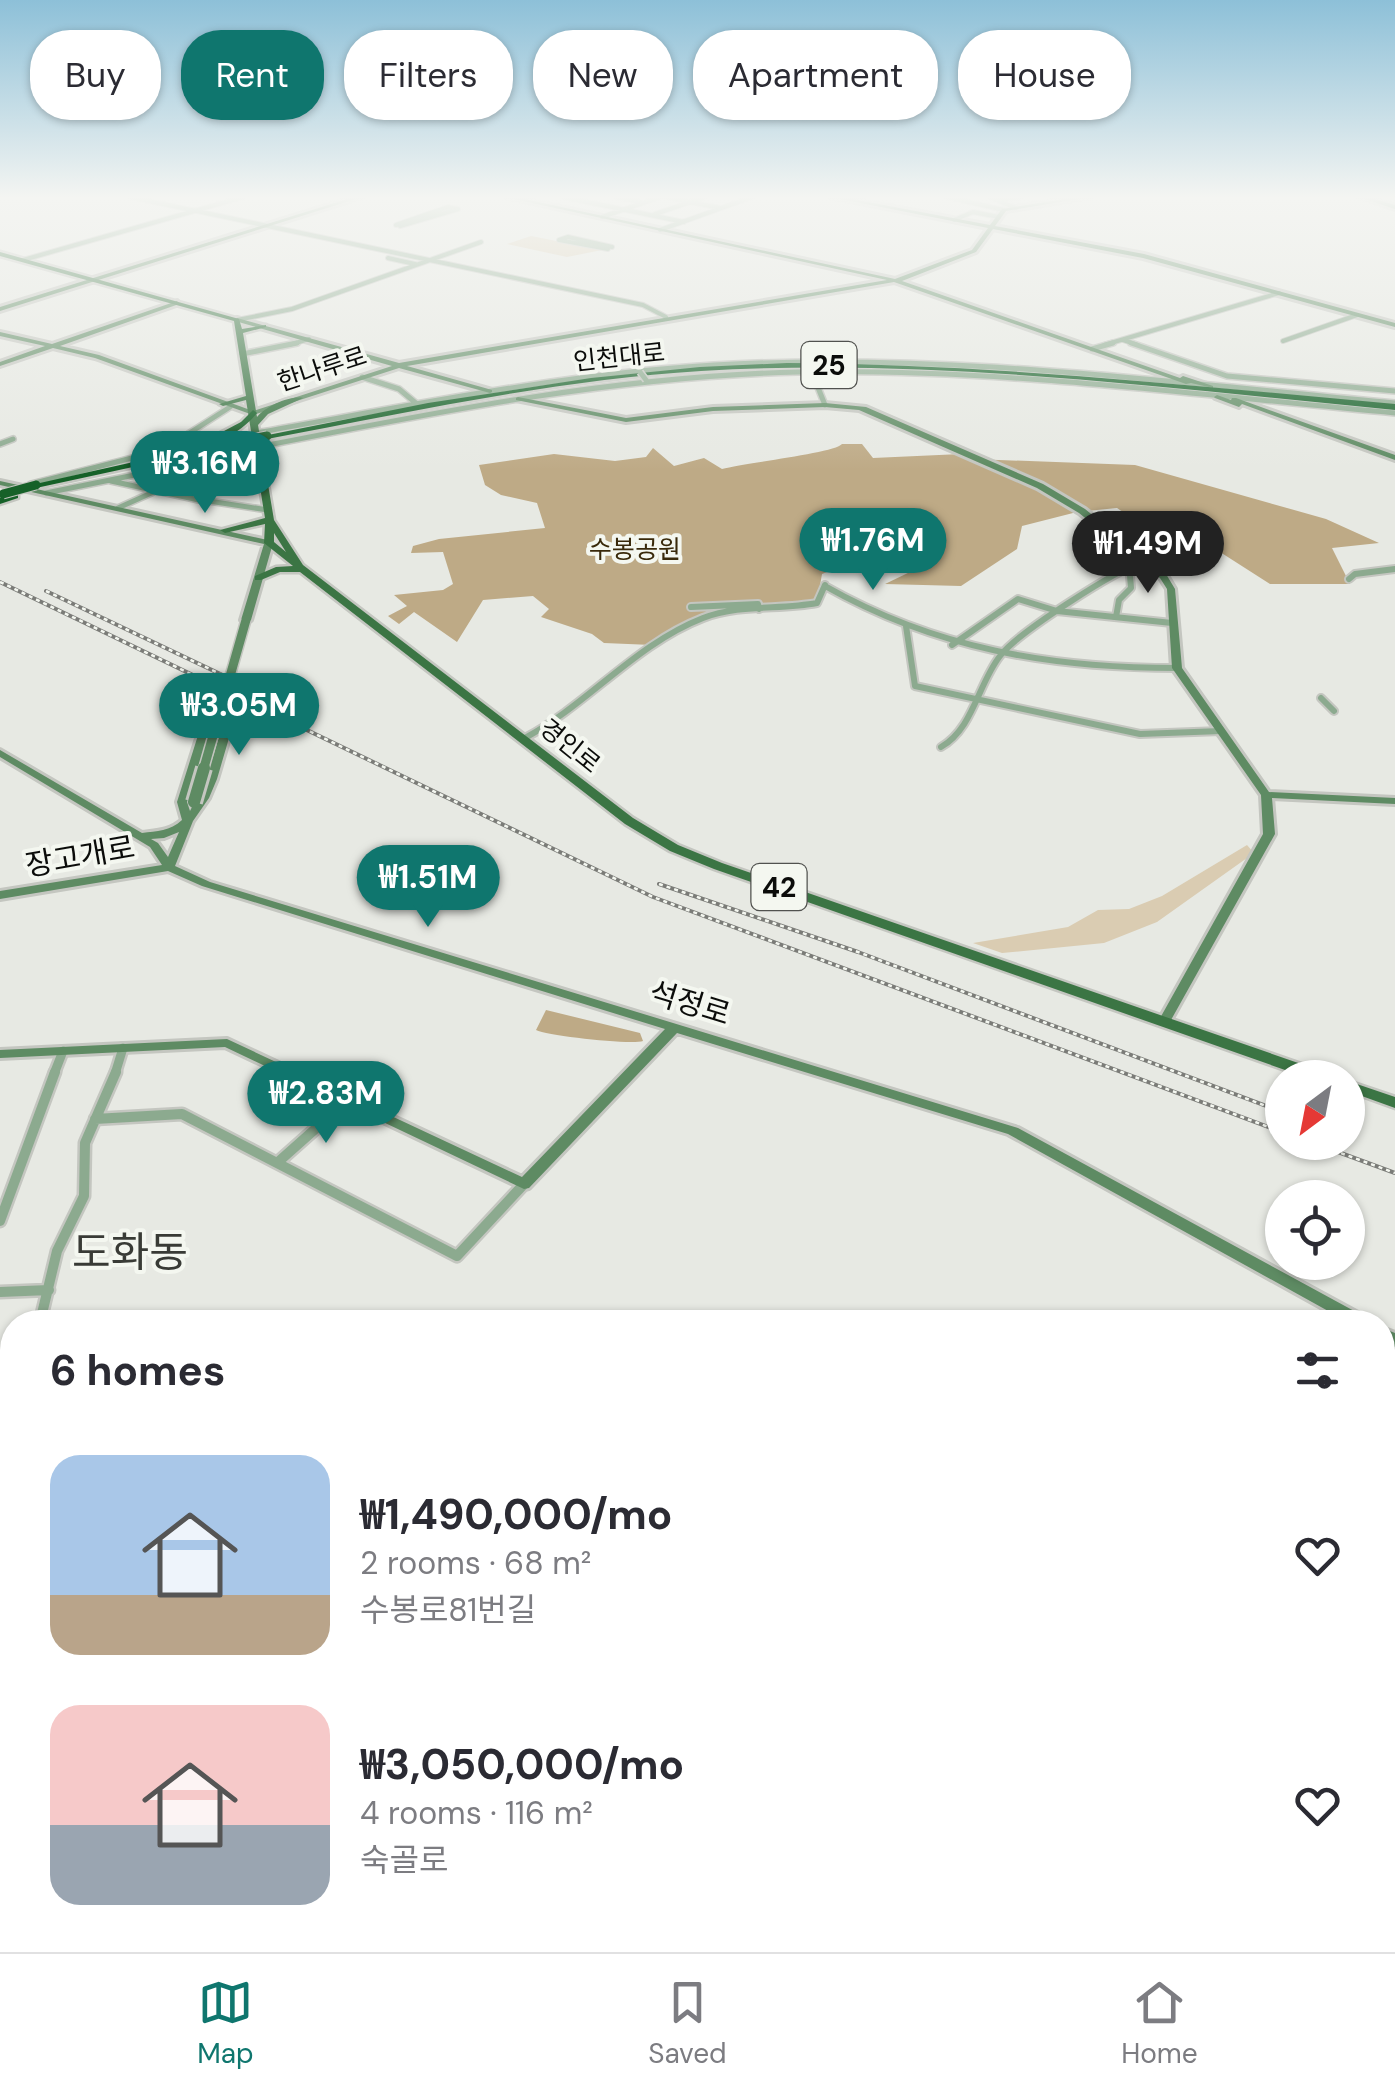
<!DOCTYPE html>
<meta charset="utf-8">
<style>
:root{--surface:#fff;--page:#f2f2f3;--text:#2b2b33;--muted:#7c7c81;--line:#e1e1e2;--accent:#0f766e}
body{margin:0;font-family:"DM Sans","Noto Sans KR",sans-serif;background:var(--page);color:var(--text);height:100vh;display:flex;flex-direction:column;font-size:38px;white-space:nowrap}
*{box-sizing:border-box;margin:0}
p{font-size:32px;color:var(--muted)}
.icon{flex:none;width:55px;height:55px;fill:none;stroke:currentColor;stroke-width:2;stroke-linecap:round;stroke-linejoin:round}
.map{position:relative;flex:1;overflow:hidden}
.drawer{position:absolute;left:0px;top:1310px;width:1395px;height:642px;display:flex;flex-direction:column;background:var(--surface);border-radius:40px 40px 0 0;box-shadow:0 2px 8px #0004}
.drawer>*{flex:none}
.hud{position:absolute;left:30px;top:30px;width:1335px;height:90px;display:flex;gap:20px}
.needle{width:65px;rotate:212deg}
.controls{position:absolute;left:1265px;top:1060px;display:grid;gap:20px}
.controls a{display:grid;place-items:center;width:100px;height:100px;border-radius:50%;background:var(--surface);box-shadow:0 2px 8px #0004;font-size:50px}
.price{position:absolute;translate:-50% -85px;padding:0 22px;border-radius:35px;background:var(--accent);color:#fff;font-size:32px;line-height:65px;filter:drop-shadow(0 2px 5px #0008)}
.price::after{content:'';position:absolute;left:50%;top:60px;width:30px;height:22px;margin-left:-15px;background:inherit;clip-path:polygon(0 0,100% 0,50% 100%)}
.price.active{background:#222;color:#fff}
ul{padding:0;list-style:none}
li{display:flex;align-items:center;gap:30px;height:250px;padding:0 50px}
li span{display:grid;place-items:center;flex:none;width:280px;height:200px;border-radius:30px;color:#555}
li>.icon{margin-inline-start:auto}
span .icon{width:120px;height:120px;fill:#fffc;stroke-width:1}
li b{font-size:42px}
h2{display:flex;justify-content:space-between;align-items:center;height:120px;padding:0 50px;font-size:42px}
.chip{padding:0 35px;border-radius:40px;background:var(--surface);box-shadow:0 2px 8px #0004;font-size:35px;line-height:90px}
.chip.active{background:var(--accent);color:#fff}
.tabs{display:flex;justify-content:space-around;align-items:center;height:140px;border-top:2px solid var(--line);background:var(--surface);font-size:28px;color:var(--muted)}
.tabs a{display:grid;justify-items:center;gap:5px}
.tabs .active{color:var(--accent)}
.map>svg:first-child{display:block}
.green{fill:#daccb2}
.forest{fill:#beaa86}
.lines{fill:none;stroke-linecap:round;stroke-linejoin:round}
.street-far5-casing{stroke:#c4c6c0;stroke-width:6}
.street-far4-casing{stroke:#c4c6c0;stroke-width:8}
.street-far3-casing{stroke:#c4c6c0;stroke-width:10}
.street-far2-casing{stroke:#c4c6c0;stroke-width:14}
.street-far1-casing{stroke:#c4c6c0;stroke-width:15}
.street-casing{stroke:#c4c6c0;stroke-width:19}
.secondary-casing{stroke:#c4c6c0;stroke-width:6}
.primary-casing{stroke:#c4c6c0;stroke-width:5}
.highway-casing{stroke:#c4c6c0;stroke-width:5}
.street-far5{stroke:#8caa8f;stroke-width:4}
.street-far4{stroke:#8caa8f;stroke-width:5}
.street-far3{stroke:#8caa8f;stroke-width:6}
.street-far2{stroke:#8caa8f;stroke-width:9}
.street-far1{stroke:#8caa8f;stroke-width:10}
.street{stroke:#8caa8f;stroke-width:14}
.secondary{fill:#5e8b63;fill-rule:evenodd}
.primary{fill:#3b7544;fill-rule:evenodd}
.highway{fill:#166128;fill-rule:evenodd}
.rail-casing{stroke:#7b7c78;stroke-width:4}
.rail{stroke:#f4f7f0;stroke-width:2.5;stroke-dasharray:4;stroke-linecap:butt}
.street-bridge-casing{stroke:#c4c6c0;stroke-width:8;stroke-linecap:butt}
.secondary-bridge-far1-casing{stroke:#c4c6c0;stroke-width:12;stroke-linecap:butt}
.secondary-bridge-casing{stroke:#c4c6c0;stroke-width:18;stroke-linecap:butt}
.highway-bridge-casing{stroke:#c4c6c0;stroke-width:11;stroke-linecap:butt}
.street-bridge{stroke:#8caa8f;stroke-width:5}
.secondary-bridge-far1{stroke:#5e8b63;stroke-width:9}
.secondary-bridge{stroke:#5e8b63;stroke-width:12}
.highway-bridge{stroke:#166128;stroke-width:9}
.labels{text-anchor:middle;dominant-baseline:central;stroke-width:8;stroke-linejoin:round;paint-order:stroke}
.far-street-label{font-size:25px;fill:#0b0c0a;stroke:#f4f7f0}
.far-park-label{font-size:25px;fill:#39290a;stroke:#f4f7f0}
.shield{fill:#f4f7f0;stroke:#51524f;stroke-width:2.5}
.shield-label{font-size:28px;font-weight:bold;fill:#0b0c0a}
.street-label{font-size:30px;fill:#0b0c0a;stroke:#f4f7f0}
.near-quarter-label{font-size:42px;fill:#393b36;stroke:#f4f7f0}
</style>
<div class="map">
<svg width="1395" height="1952" viewBox="0 0 1395 1952">
<rect width="100%" height="100%" fill="#e7e9e3"/>
<path class="green" d="M531,236L602,250L567,257L507,244Z
M1247,845L1254,853L1157,922L1104,943L1002,953L973,943L1068,927L1098,910L1129,909L1162,896Z"/>
<path class="forest" d="M842,444H862L873,458L961,454L973,459L1135,465L1326,519L1379,543L1332,548L1350,584H1270L1220,552L1170,544L1117,508L1077,512L1022,526L1017,549L961,586L885,584L912,571C883,551 853,561 822,574L817,603L705,617L652,645L604,643L592,634L541,617L549,609L533,596L483,600L457,642L414,612L399,624L388,616L407,606L394,595L443,590L453,584L443,552L411,553L413,546L439,539L545,528L537,503L501,495L485,485L479,465L554,454L615,461L646,457L653,448L674,466L704,458L722,469C744,463 835,453 842,444Z
M546,1010L640,1033L643,1041C631,1045 548,1036 536,1030Z
M12,1703V1780L0,1790V1705Z"/>
<g class="lines">
<defs>
<path id="street-far5" d="M130,197L643,305L666,317
M563,197L684,222
M616,197L641,202
M666,197L720,208
M947,197L1004,210
M989,197L1016,208
M1000,200L1020,197
M655,214L705,197
M602,217L660,197
M954,220L973,212L999,217
M396,225L448,207L458,209L400,226
M660,230L752,197
M608,249L559,240L568,237L612,247
M388,258L415,264
M23,260L243,197
M237,320L292,309L481,242
M1123,340L1138,345
M1283,341L1357,315
M289,345L309,339
M1104,345L1279,293"/>
<path id="street-far4" d="M1131,343L1227,376L1395,391
M1092,349L1113,343
M242,354L297,343
M362,377L399,389L417,404
M817,385L825,405
M256,433C408,406 560,374 714,365C941,352 1169,382 1395,403
M0,444L13,439
M258,447C436,412 616,376 798,372C997,368 1197,395 1395,413
M111,481L199,500L219,486
M31,484L163,450L230,407
M46,493L184,465L250,467
M202,500L268,510
M118,508L211,466"/>
<path id="street-far3" d="M1349,579L1355,574L1395,569
M825,586C936,649 1051,668 1177,668
M691,607L758,604L759,609
M1116,617L1119,600L1131,588L1129,563
M906,626L915,686L1140,734L1221,731
M952,645L1018,599L1057,611L1172,623
M1321,698L1334,711
M525,738C588,704 636,644 703,618C739,604 780,610 817,603L825,585
M941,747C973,729 978,684 1000,656C1017,633 1116,570 1144,561"/>
<path id="street-far2" d="M54,1074L63,1051
M115,1074L123,1048"/>
<path id="street-far1" d="M95,1119L182,1114L457,1256L524,1184
M277,1163L349,1099
M0,1221L55,1072
M0,1292L49,1290
M40,1322L57,1251L84,1196L85,1143L116,1072
M0,1409L12,1383"/>
<path id="street" d="M0,1687L12,1685
M199,1940L204,1952"/>
<path id="secondary" d="M354,197H362L0,311V307Z
M505,197H515L895,279L972,250L988,228L830,197H841L990,225L1002,209L1078,197H1091L1006,211L995,226L1144,254L1395,323V327L1143,258L993,229L976,252L902,281L1180,378L1183,376L1213,386V388L1191,383L1186,384L894,282L407,366L492,390V392L490,393L399,368L253,415L95,358L53,348L0,366V362L45,346L0,336V332L52,344L177,301L179,304L60,346L99,355L253,411L392,366L235,321L237,318L399,363L887,280Z
M1359,197H1367L1395,205V209Z
M1217,395L1231,400L1232,398H1236L1395,455V460L1242,404L1239,407L1215,398L1214,397Z
M518,397L626,418L713,407L825,403L866,407L1043,484L1085,509L1166,574L1175,589L1182,668L1269,792L1395,798V804L1272,798L1275,834L1171,1020L1165,1024L1160,1023L1159,1020L1263,834L1261,795L1172,668L1167,589L1160,578L1079,513L1037,488L859,410L825,407L713,411L626,422L516,400V398Z
M0,481L272,541L273,543L251,620L246,623L241,620L264,544L0,485Z
M216,691L221,694L214,718H226L237,703L241,702L246,705L234,721L217,779L209,798L193,821L175,866L210,882L1018,1128L1367,1318L1369,1322H1348L1008,1134L677,1033L529,1188L524,1189L225,1047L0,1058V1050L227,1039L522,1177L665,1029L202,886L168,871L0,899V891L162,865L150,847L0,757V750L142,833C157,831 170,831 182,820L177,802L211,694ZM212,724H223L206,779L190,811L187,802ZM179,832L168,857L158,843L151,839L164,838Z
M1382,1328L1395,1333V1347L1382,1342Z"/>
<path id="primary" d="M0,252L239,319L242,329L266,325V327L243,333L257,417C266,406 291,395 303,398L268,414L258,425L274,520L303,565L633,818L678,845L722,863L1330,1074L1332,1078H1308L714,869L670,851L625,824L300,572H280L261,580H255V576L276,567L293,566L264,543L265,524L225,533L220,530L265,518L246,400L223,406L219,404L246,396L234,321L0,256ZM274,533L286,552L274,542Z
M1348,1081L1395,1097V1108L1348,1091Z"/>
<path id="highway" d="M787,363C991,364 1192,386 1395,404V410C1164,388 933,357 701,371C555,380 410,412 267,439L263,436L428,403L591,378L700,367Z
M253,410L257,413C246,427 223,444 207,440L241,422Z
M236,439L239,440V444L36,488L31,485Z
M233,457L265,470L260,473L232,463L186,464L181,461L186,458Z
M15,493L18,494V498L0,504V498Z"/>
</defs>
<use href="#street-far5" class="street-far5-casing"/>
<use href="#street-far4" class="street-far4-casing"/>
<use href="#street-far3" class="street-far3-casing"/>
<use href="#street-far2" class="street-far2-casing"/>
<use href="#street-far1" class="street-far1-casing"/>
<use href="#street" class="street-casing"/>
<use href="#secondary" class="secondary-casing"/>
<use href="#primary" class="primary-casing"/>
<use href="#highway" class="highway-casing"/>
<use href="#street-far5" class="street-far5"/>
<use href="#street-far4" class="street-far4"/>
<use href="#street-far3" class="street-far3"/>
<use href="#street-far2" class="street-far2"/>
<use href="#street-far1" class="street-far1"/>
<use href="#street" class="street"/>
<use href="#secondary" class="secondary"/>
<use href="#primary" class="primary"/>
<use href="#highway" class="highway"/>
<defs>
<path id="rail" d="M0,582L653,897L1282,1132
M46,591L258,692
M659,884L858,952L1282,1112
M1311,1142L1395,1173"/>
</defs>
<use href="#rail" class="rail-casing"/>
<use href="#rail" class="rail"/>
<defs>
<path id="street-bridge" d="M640,372L646,380"/>
<path id="secondary-bridge-far1" d="M203,771L246,620"/>
<path id="secondary-bridge" d="M194,802L204,768"/>
<path id="highway-bridge" d="M236,442L267,436
M3,494L36,485"/>
</defs>
<use href="#street-bridge" class="street-bridge-casing"/>
<use href="#secondary-bridge-far1" class="secondary-bridge-far1-casing"/>
<use href="#secondary-bridge" class="secondary-bridge-casing"/>
<use href="#highway-bridge" class="highway-bridge-casing"/>
<use href="#street-bridge" class="street-bridge"/>
<use href="#secondary-bridge-far1" class="secondary-bridge-far1"/>
<use href="#secondary-bridge" class="secondary-bridge"/>
<use href="#highway-bridge" class="highway-bridge"/>
</g>
<linearGradient id="sky" x2="0" y2="1"><stop stop-color="#8dc0d8"/><stop offset="0.42" stop-color="#f4f5f2"/><stop offset="1" stop-color="#f4f5f2" stop-opacity="0"/></linearGradient>
<rect width="1395" height="470" fill="url(#sky)"/>
<g class="labels">
<g class="far-street-label">
<text transform="translate(619 357) rotate(-6)">인천대로</text>
<text transform="translate(322 369) rotate(-18)">한나루로</text>
<text transform="translate(570 746) rotate(39)">경인로</text>
</g>
<g class="far-park-label">
<text x="635" y="549">수봉공원</text>
</g>
<g class="shield">
<rect x="801.5" y="342" width="55" height="46" rx="8"/>
<rect x="751.5" y="864" width="55" height="46" rx="8"/>
</g>
<g class="shield-label">
<text x="829" y="365">25</text>
<text x="779" y="887">42</text>
</g>
<g class="street-label">
<text transform="translate(80 856) rotate(-10)">장고개로</text>
<text transform="translate(690 1003) rotate(17)">석정로</text>
</g>
<g class="near-quarter-label">
<text x="130" y="1252">도화동</text>
</g>
</g>
</svg>
<div class="controls">
<a><svg class="needle" viewBox="-14 -14 28 28"><path d="M0-13l5 13h-10z" fill="#e53935"/><path d="M0 13l5-13h-10z" fill="#7c7c81"/></svg></a>
<a><svg class="icon" aria-label="locate" viewBox="0 0 24 24"><circle cx="12" cy="12" r="6"/><path d="M12 2v4M12 18v4M2 12h4M18 12h4"/></svg></a>
</div>
<b class="price" style="left:205px;top:516px">₩3.16M</b>
<b class="price" style="left:873px;top:593px">₩1.76M</b>
<b class="price active" style="left:1148px;top:596px">₩1.49M</b>
<b class="price" style="left:239px;top:758px">₩3.05M</b>
<b class="price" style="left:428px;top:930px">₩1.51M</b>
<b class="price" style="left:326px;top:1146px">₩2.83M</b>
<div class="hud">
<a class="chip">Buy</a>
<a class="chip active">Rent</a>
<a class="chip">Filters</a>
<a class="chip">New</a>
<a class="chip">Apartment</a>
<a class="chip">House</a>
</div>
<section class="drawer">
<h2>6 homes<svg class="icon" aria-label="filters" viewBox="0 0 24 24"><path d="M4 7h16M4 17h16"/><circle cx="9" cy="7" r="2"/><circle cx="15" cy="17" r="2"/></svg></h2>
<ul>
<li><span style="background:linear-gradient(#a9c7e8 70%,#b9a48a 0)"><svg class="icon" aria-label="home" viewBox="0 0 24 24"><path d="M3 11l9-7 9 7M6 9v11h12V9"/></svg></span><div><b>₩1,490,000/mo</b><p>2 rooms · 68 m²</p><p>수봉로81번길</p></div><svg class="icon" aria-label="heart" viewBox="0 0 24 24"><path d="M12 20l-8-8c-3-5 5-10 8-4 3-6 11-1 8 4z"/></svg></li>
<li><span style="background:linear-gradient(#f6c9c9 60%,#9aa5b1 0)"><svg class="icon" aria-label="home" viewBox="0 0 24 24"><path d="M3 11l9-7 9 7M6 9v11h12V9"/></svg></span><div><b>₩3,050,000/mo</b><p>4 rooms · 116 m²</p><p>숙골로</p></div><svg class="icon" aria-label="heart" viewBox="0 0 24 24"><path d="M12 20l-8-8c-3-5 5-10 8-4 3-6 11-1 8 4z"/></svg></li>
</ul>
</section>
</div>
<nav class="tabs">
<a class="active"><svg class="icon" aria-label="map" viewBox="0 0 24 24"><path d="M3 6l6-2 6 2 6-2v14l-6 2-6-2-6 2zM9 4v14M15 6v14"/></svg>Map</a>
<a><svg class="icon" aria-label="saved" viewBox="0 0 24 24"><path d="M7 4h10v16l-5-4-5 4z"/></svg>Saved</a>
<a><svg class="icon" aria-label="home" viewBox="0 0 24 24"><path d="M3 11l9-7 9 7M6 9v11h12V9"/></svg>Home</a>
</nav>
